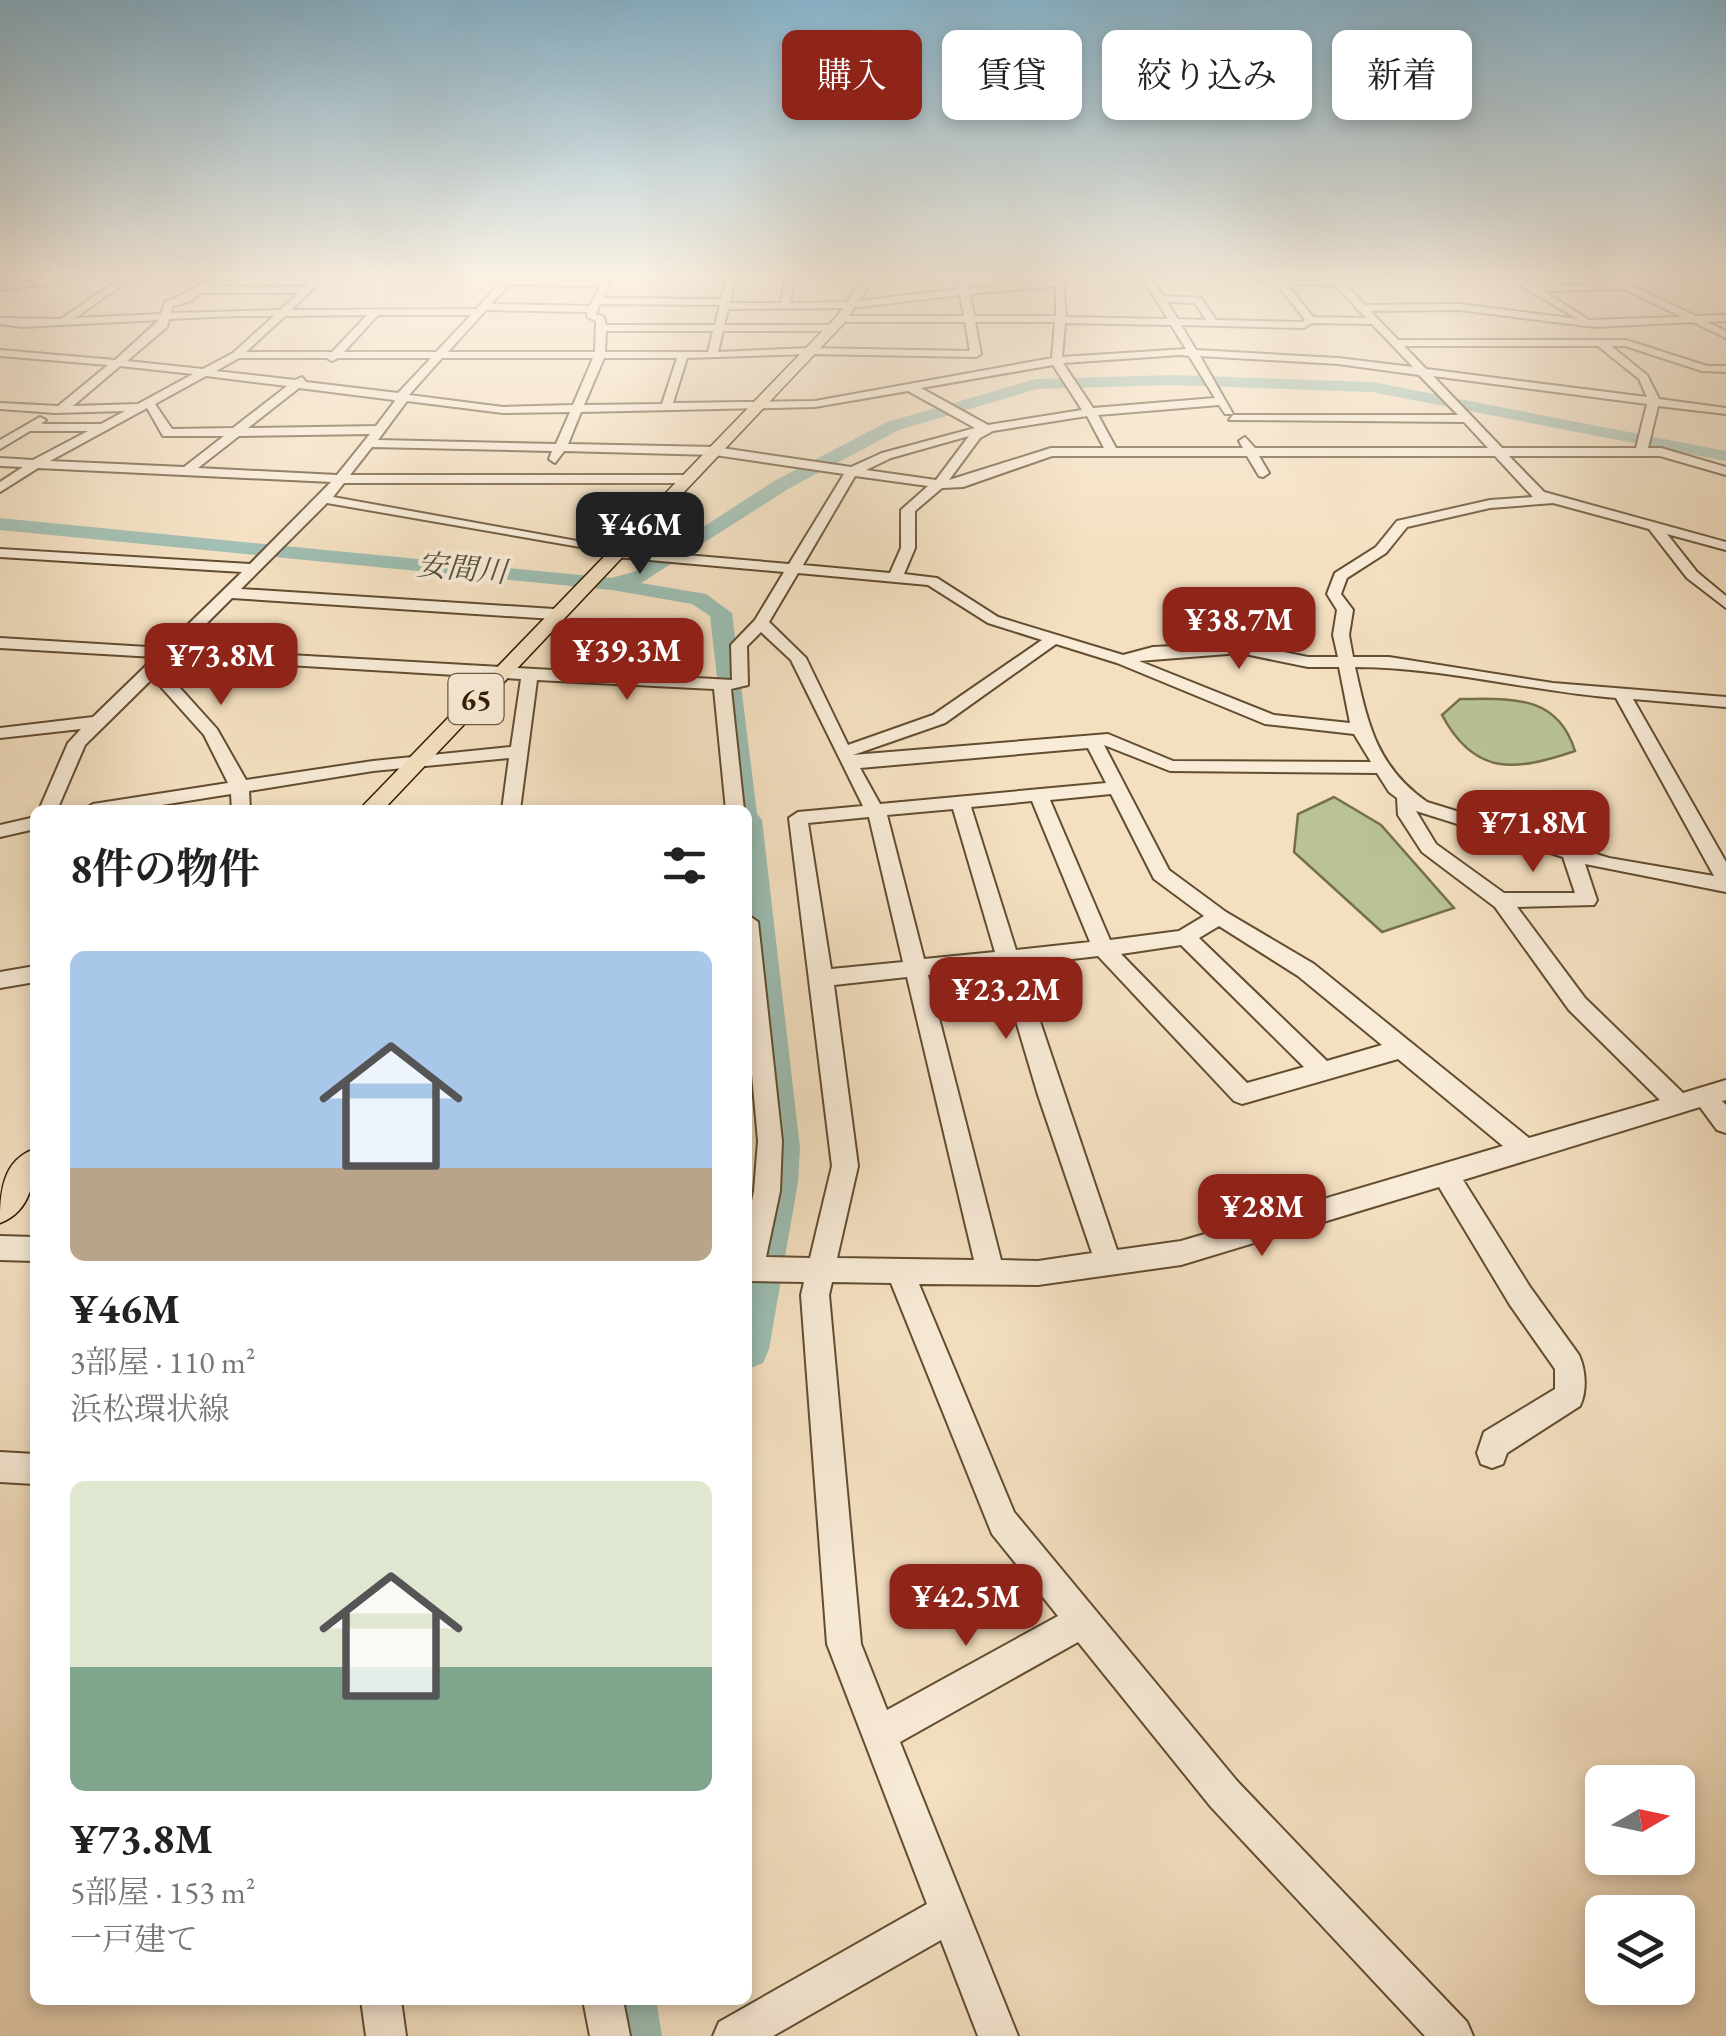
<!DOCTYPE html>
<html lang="ja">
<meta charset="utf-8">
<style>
:root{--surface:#fff;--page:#f6f6f6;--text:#222;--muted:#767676;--accent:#8f2418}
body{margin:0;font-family:"EB Garamond","Noto Serif JP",serif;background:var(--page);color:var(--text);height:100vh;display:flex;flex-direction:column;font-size:38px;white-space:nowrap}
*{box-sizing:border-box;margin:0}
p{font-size:32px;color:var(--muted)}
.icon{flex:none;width:55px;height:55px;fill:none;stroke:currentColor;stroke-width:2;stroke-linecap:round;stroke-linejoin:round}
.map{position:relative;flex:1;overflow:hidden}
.side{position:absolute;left:30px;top:805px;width:722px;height:1200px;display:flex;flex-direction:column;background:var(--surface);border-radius:15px;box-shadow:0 5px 15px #0003}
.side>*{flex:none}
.banner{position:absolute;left:782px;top:30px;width:792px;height:90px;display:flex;gap:20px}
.needle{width:65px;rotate:81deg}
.buttons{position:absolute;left:1585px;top:1765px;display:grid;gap:20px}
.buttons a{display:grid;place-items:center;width:110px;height:110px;border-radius:15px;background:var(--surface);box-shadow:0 5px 15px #0003;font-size:50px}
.price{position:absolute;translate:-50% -85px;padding:0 22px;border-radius:20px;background:var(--accent);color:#fff;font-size:32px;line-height:65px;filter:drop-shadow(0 2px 5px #0008)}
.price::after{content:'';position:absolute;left:50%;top:60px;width:30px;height:22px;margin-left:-15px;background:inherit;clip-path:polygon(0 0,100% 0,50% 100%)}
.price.active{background:#222;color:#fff}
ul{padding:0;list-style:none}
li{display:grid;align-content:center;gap:20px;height:530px;padding:0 40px}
li span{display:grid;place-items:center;height:310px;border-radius:15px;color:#555}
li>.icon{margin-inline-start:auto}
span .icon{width:180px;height:180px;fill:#fffc;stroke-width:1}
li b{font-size:42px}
h2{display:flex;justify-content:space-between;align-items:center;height:120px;padding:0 40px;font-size:42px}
.chip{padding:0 35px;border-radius:15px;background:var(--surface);box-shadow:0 5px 15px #0003;font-size:35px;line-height:90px}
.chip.active{background:var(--accent);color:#fff}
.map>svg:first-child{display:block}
.green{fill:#b9c394;stroke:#76704a;stroke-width:2.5}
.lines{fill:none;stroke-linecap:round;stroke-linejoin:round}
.river{fill:#9cbdb1;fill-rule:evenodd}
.minor-casing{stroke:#624d30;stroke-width:4}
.major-casing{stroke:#321c00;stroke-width:3}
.minor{fill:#f8ebd7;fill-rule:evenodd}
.major{fill:#f4e0c1;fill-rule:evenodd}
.labels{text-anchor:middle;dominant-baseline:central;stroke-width:8;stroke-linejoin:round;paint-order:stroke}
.far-water-label{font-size:30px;font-style:italic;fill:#57543e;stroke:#f8ebd7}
.shield{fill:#f8ebd7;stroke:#6d5a40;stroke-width:2.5}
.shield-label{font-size:30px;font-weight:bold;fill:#321c00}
</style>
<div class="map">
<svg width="1726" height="2036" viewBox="0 0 1726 2036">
<rect width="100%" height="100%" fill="#f4e0c1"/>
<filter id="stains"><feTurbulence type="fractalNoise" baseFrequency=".002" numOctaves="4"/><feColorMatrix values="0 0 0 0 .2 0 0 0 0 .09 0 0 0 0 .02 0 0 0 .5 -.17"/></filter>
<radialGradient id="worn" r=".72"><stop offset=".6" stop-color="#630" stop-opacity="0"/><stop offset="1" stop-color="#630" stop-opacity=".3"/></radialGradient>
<path class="green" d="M1460,699C1509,699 1557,693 1575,751C1516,771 1475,777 1442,715Z
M1334,797L1381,825L1454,908L1382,932L1294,852L1298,814Z"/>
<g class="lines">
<path class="river" d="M1172,375L1372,382L1726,451V461L1372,392L1172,385L1037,389L899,430L788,489L641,583L706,594L732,613L757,814L762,820L800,1148L798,1182L769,1349L763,1363L748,1369V1251L764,1148L748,965V810H732L710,616L692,604L612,590L0,530V518L611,578L634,572L774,481L887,422L1036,379Z
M598,2000H656L662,2036H602Z"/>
<defs>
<path id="minor" d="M53,279H85L0,290V284Z
M120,279H131L75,318L161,314L165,302C185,297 200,279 218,279L208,287H305L314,279H323L291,310L476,309L504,279H612L603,298L721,299L727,279H735L730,303H781L785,279H794L790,303L849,302L959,289L958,279H966L968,289L1063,279L1066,317L1168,319L1143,279H1152L1163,296L1201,298L1216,320L1302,322L1305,320L1276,283L1250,279H1340L1365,305L1459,304L1578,319L1509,279H1521L1534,286L1613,284L1606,279H1618L1696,316L1726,315V321L1707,322L1726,331V338L1693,322L1595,327L1459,310L1370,311L1398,340H1626L1707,366H1726V372L1702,371L1625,346H1611L1647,375L1659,399L1726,408V414L1658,406L1648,448H1661L1726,467V475L1660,456H1509L1544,492L1726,542V550L1667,534L1697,572L1726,596V608L1687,578L1649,529L1553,503L1490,508L1407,527L1386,553L1347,578L1341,594L1353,610L1349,635L1353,657H1389L1553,683L1726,697V707L1633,699L1726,862V892L1585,864L1597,900L1594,905L1517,907L1585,998L1683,1093L1726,1080V1100L1722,1101L1726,1105V1133L1717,1130L1700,1107L1463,1180L1530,1287L1579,1355C1586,1371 1587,1391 1580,1406L1507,1453L1503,1464L1492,1468L1481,1464L1477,1453L1484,1432L1555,1389V1369L1510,1305L1439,1187L1181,1265L1038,1285L919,1284L1014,1512L1237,1781L1467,2022L1473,2036H1425L1211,1807L1078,1642L900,1742L1018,2036H978L941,1940L773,2036H713L719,2022L927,1904L827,1644L801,1295L804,1282L748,1281V1220L754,1191L758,1141L748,1030V915L758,922L782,1141L780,1191L766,1257L810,1258L832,1166L789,818L798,812L863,806L791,660L761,632L747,646L748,685L731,689L744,810H726L714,689L537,680L520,810H502L509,758L373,771L249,791L250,810H232L231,794L130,810H84L93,804L228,783L204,735L153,678L85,745L57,810H39L68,743L81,729L0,738V728L93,717L155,657L0,648V638L164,648L242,572L0,557V549L250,564L331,482L38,468L0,492V482L23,467L0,466V458L33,460L88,431H30L0,449V440L40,417L46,420L41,424H101L125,411L55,413L0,409V403L58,406L108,365L0,356V350L115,360L159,320L22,327L0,324V318L61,319ZM1286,283L1336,286L1366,318L1313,317ZM510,284L600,287L590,306L491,304ZM1056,286V316H974L970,294ZM1624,289L1682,317L1589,320L1543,291ZM201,293H299L280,310L171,313L172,306L189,302ZM960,295L964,316H841L836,319L841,322H965L970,351L809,348L718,352L723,331H832L837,328L832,325H724L728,309L852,308ZM1167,302L1195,303L1206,320L1178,319ZM600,304L720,305L715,325H606L604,317L596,314ZM486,310L587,312V317L596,321L595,352H448ZM367,315L332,352H246L285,316ZM378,315H471L436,352H344ZM236,316H274L233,353L203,369L127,361L167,327L169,319ZM975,322H1055L1052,358L815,401L673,403L687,358L811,354L976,357L981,354ZM1065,323L1171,325L1186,349L1062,357ZM1312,323L1372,324L1413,367L1338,358L1196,350L1181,325L1304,328ZM606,331H713L708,352H605ZM1404,346H1598L1639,379L1647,397L1426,369ZM1180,355L1189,356L1215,398L1093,408L1063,363ZM1200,356L1338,364L1419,375L1458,415H1233L1229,420L1464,422L1488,448H1255L1245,437L1239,441L1243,448H1116L1098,415L1219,405L1225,414H1233ZM239,358H327L332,361L338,358H431L398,393L306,382L302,377L295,380L216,371ZM442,358H593L573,405L503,407L409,395ZM604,358H677L662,404L584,405ZM1053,365L1082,410L988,425L921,388ZM120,366L193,374L138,404L73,406ZM206,376L287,386L233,428L172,429L155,404ZM1433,376L1647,404L1636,448H1502ZM299,388L394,400L395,401L376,426L248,428ZM908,391L975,428L882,453L851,467L715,447L568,444L581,412L815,407ZM407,401L503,413L570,412L556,444L378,440ZM147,408L163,436H224L184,467L50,461ZM1087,416L1104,448H1051L949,480L980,438L993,431ZM370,434L337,475L198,468L239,436ZM969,436L936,480L866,470L891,458ZM372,447L552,451L549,459L555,463L564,451L715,455L844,474L789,564L627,550L333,497L344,483H688L694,479L688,475H350ZM1052,456H1247L1259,476L1263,477L1269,473L1259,456H1495L1533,497L1490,500L1397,521L1376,547L1335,573L1327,594L1337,610L1333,635L1338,657H1308L1240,643L1153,647L1123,655L998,617L937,578L904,574L915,548V511L942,488L963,487ZM855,476L928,486L901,510V548L890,573L803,565ZM327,503L609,552L616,557L784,572L755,620L731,645L732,680L181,649L232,598L554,619L562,614L554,609L241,589ZM798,573L928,585L988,623L1042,640L933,715L848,745L806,658L769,622ZM1056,644L1117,663L1265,724L1354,734L1371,762L1173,761L1108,734L853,755L945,723ZM1240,653L1308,667H1339L1350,723L1274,715L1139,661ZM172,658L521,679L511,747L373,761L246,780L217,729L162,668ZM1355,667C1442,667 1529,691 1616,698L1714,876L1609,858L1427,802C1376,766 1368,724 1355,667ZM1104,745L1170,771L1377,773L1389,792L1397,798L1398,815L1422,852L1495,907L1569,1010L1660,1100L1529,1138L1314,964L1226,912L1169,870ZM1088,748L1106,783L880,804L860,768ZM1111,794L1154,879L1204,916L1179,931L1110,940L1050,800ZM1032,801L1090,942L1016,950L971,807ZM953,809L995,952L924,959L887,815ZM1416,811L1563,857L1575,893H1504L1436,844ZM869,817L903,962L831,969L808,823ZM1219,926L1298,976L1382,1045L1327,1061L1199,938ZM1181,945L1304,1067L1247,1083L1121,954ZM1098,956L1234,1101L1242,1104L1398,1059L1503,1146L1181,1241L1117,1250L1021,965ZM1000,967L1038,1095L1092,1253L1038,1261L1001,1260L928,975ZM907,977L974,1260L837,1258L858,1166L834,985ZM832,1282L891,1283L992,1534L1058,1616L887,1710L861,1644L829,1295Z
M35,817V829L0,837V825Z
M35,966V982L0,988V972Z
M0,1236L35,1237V1261L0,1260Z
M0,1452L35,1454V1484L0,1482Z
M361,2000H401L406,2036H366Z
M583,2000H623L630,2036H590Z"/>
<path id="major" d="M862,279H874L845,322L383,810H359L837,316Z
M35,1149C35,1178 32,1211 0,1223C0,1193 2,1160 35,1149Z"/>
</defs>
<use href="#minor" class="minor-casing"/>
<use href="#major" class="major-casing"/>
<use href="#minor" class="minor"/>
<use href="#major" class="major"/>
</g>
<linearGradient id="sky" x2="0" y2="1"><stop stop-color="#89b8d2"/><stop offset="0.49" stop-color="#faf1e3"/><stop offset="1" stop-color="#faf1e3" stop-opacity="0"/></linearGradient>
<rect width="1726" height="564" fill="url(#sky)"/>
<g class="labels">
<g class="far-water-label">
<text transform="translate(462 568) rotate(5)">安間川</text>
</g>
<rect class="shield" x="448.5" y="674" width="55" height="50" rx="8"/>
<g class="shield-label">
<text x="476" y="699">65</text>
</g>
</g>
<rect width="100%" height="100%" filter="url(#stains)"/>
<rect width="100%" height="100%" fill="url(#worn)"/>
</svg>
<div class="buttons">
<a><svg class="needle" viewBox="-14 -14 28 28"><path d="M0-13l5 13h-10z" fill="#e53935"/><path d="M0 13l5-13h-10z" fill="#767676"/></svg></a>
<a><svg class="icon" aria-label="layers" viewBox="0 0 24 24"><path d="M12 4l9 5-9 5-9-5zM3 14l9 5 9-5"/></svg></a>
</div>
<b class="price active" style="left:640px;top:577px">¥46M</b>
<b class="price" style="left:1239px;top:672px">¥38.7M</b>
<b class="price" style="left:627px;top:703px">¥39.3M</b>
<b class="price" style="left:221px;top:708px">¥73.8M</b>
<b class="price" style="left:1533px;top:875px">¥71.8M</b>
<b class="price" style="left:1006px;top:1042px">¥23.2M</b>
<b class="price" style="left:1262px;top:1259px">¥28M</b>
<b class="price" style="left:966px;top:1649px">¥42.5M</b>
<div class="banner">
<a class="chip active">購入</a>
<a class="chip">賃貸</a>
<a class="chip">絞り込み</a>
<a class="chip">新着</a>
</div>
<section class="side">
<h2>8件の物件<svg class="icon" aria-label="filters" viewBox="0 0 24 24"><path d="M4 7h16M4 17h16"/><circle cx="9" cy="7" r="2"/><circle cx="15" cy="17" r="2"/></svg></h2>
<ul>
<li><span style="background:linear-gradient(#a9c7e8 70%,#b9a48a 0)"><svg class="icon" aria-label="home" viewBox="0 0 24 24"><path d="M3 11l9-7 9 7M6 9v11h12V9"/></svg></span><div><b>¥46M</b><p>3部屋 · 110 m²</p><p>浜松環状線</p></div></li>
<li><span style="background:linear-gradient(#dfe7d0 60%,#7fa58c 0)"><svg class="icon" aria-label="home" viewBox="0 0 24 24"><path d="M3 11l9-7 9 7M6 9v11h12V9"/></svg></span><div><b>¥73.8M</b><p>5部屋 · 153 m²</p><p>一戸建て</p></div></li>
</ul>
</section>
</div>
